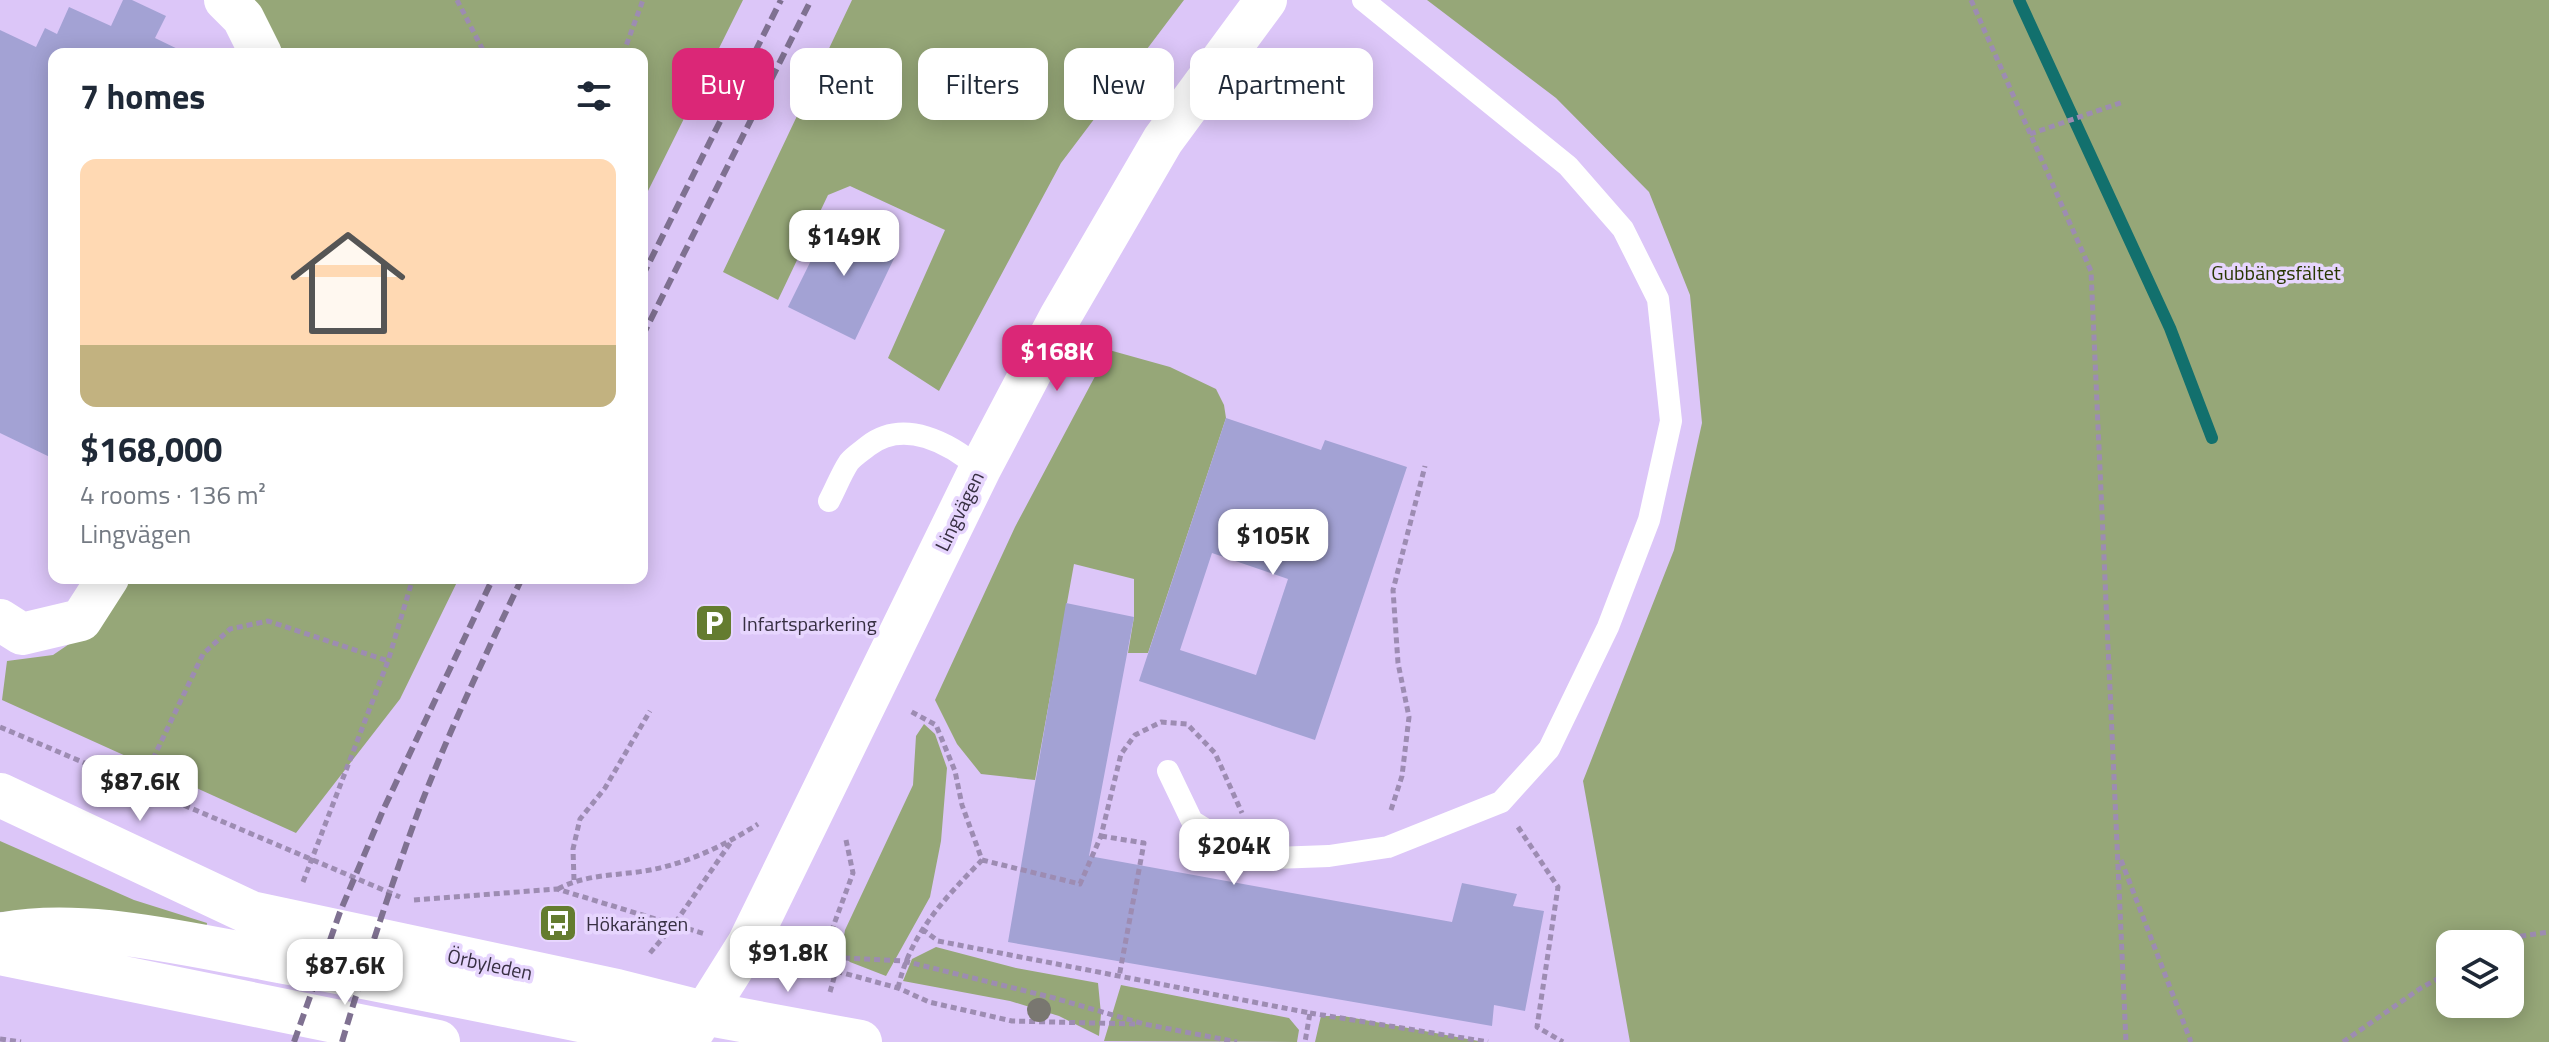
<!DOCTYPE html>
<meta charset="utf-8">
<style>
:root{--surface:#fff;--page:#f2f2f3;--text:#1f2937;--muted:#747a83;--line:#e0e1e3;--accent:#db2777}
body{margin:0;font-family:"Titillium Web",sans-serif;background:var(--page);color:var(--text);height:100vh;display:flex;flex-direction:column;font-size:30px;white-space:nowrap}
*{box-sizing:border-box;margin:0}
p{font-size:26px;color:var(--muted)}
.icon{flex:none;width:44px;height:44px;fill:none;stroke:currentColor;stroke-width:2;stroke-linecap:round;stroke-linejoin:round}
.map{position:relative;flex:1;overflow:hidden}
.panel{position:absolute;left:48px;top:48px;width:600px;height:536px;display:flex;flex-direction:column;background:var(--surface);border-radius:16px;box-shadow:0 4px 20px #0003}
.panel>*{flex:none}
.top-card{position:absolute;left:672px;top:48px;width:760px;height:72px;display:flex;gap:16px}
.fabs{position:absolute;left:2436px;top:930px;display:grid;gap:16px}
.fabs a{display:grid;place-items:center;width:88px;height:88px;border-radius:16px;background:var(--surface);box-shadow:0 4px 20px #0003;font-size:40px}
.price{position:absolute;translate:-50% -68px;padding:0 18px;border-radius:16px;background:#fff;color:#222;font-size:26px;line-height:52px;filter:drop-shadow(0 2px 4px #0008)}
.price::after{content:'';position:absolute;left:50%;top:48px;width:24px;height:18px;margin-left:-12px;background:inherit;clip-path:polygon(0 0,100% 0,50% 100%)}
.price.on{background:var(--accent);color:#fff}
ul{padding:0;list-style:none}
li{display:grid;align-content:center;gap:16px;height:424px;padding:0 32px}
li+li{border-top:2px solid var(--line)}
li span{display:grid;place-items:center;height:248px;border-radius:16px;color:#555}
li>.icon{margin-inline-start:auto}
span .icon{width:144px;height:144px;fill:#fffc;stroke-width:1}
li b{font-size:34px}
h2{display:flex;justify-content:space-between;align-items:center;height:96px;padding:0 32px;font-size:34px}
.chip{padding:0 28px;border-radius:16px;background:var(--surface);box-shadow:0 4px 20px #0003;font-size:28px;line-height:72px}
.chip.on{background:var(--accent);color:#fff}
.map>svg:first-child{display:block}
.green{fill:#96a778;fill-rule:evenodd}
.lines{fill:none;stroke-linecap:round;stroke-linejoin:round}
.stream{stroke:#12706d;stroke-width:12}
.building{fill:#a3a2d4;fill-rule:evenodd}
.path{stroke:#9d8cb2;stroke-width:5;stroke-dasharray:6 4;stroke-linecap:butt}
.lane{stroke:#fff;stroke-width:22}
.street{stroke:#fff;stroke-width:42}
.secondary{stroke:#fff;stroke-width:44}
.rail{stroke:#7f7191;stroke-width:6;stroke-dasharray:12 6;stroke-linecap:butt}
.tree{fill:#797770}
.labels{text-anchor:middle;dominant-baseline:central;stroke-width:7;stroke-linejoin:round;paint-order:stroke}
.park-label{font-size:20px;fill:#283700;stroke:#e7d6fe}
.street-label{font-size:20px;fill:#383043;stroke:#e7d6fe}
.poi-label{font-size:20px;fill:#383043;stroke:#e7d6fe;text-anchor:start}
</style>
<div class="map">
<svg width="2549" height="1042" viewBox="0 0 2549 1042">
<rect width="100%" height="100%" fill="#dcc6f8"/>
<path class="green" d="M252,0H743L642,203V54H275Z
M852,0H1184L1061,163L939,391L888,358L945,230L850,186L828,195L778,300L723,272Z
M1427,0H2549V1042H1630L1583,781L1674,550L1702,423L1690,295L1649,192L1556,98ZM2450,944H2510V1004H2450Z
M1109,350L1170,367L1216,389L1224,405L1226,418L1148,653H1128L1134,617V579L1074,564L1035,780L981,774L957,744L935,700L1015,527Z
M121,578H459L400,699L296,833L2,700L7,661L53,655L81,636Z
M924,724L935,734L947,768L941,841L930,897L886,976L850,962L841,954L845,930L913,785L916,736Z
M0,841L134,900L207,923L206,930L93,909L0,912Z
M936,947L1016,968L1098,983L1101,1014L1099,1036L1059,1016L1010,1001L903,981L912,959Z
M1121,985L1289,1018L1299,1030L1297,1042L1104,1041Z
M1321,1016H1343L1484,1042H1315Z"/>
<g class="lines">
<path class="stream" d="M2019,0L2170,328L2212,438"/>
</g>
<path class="building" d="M123,0H132L166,16L155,38L188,54H54V459L0,433V30L36,47L45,28L57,34L69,7L111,26Z
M833,216L899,248L855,340L788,307Z
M1226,418L1321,450L1325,440L1407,467L1315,740L1139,681ZM1212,553L1288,579L1256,675L1180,650Z
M1066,603L1134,617L1089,856L1452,922L1462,883L1517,894L1513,906L1544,911L1525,1011L1494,1005L1492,1026L1008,942Z"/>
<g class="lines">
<path class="path" d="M457,0L485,54
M1971,0L2091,271L2126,1042
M623,54L643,0
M2030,134L2123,102
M0,727L400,897
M140,786L203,654L230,629L268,621L388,661
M1391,810L1402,776L1409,717L1398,663L1393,590L1425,466
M1518,827L1558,887L1537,1027L1563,1042
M1101,836L1144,843L1119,977
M846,840L853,873L830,935L826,957L836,971L898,988L929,1002L1012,1021L1135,1024
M982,860L1080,884L1101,836L1121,754L1135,735L1161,722L1187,724L1215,753L1242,813
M2121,860L2191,1042
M574,880L573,849L580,819L605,788L650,711
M303,882L388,661L413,578
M558,889C587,873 623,876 655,869C690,862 729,843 758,824
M414,900L557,889L705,934
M922,929L938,941L1310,1013L1305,1042
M2502,944L2515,937L2549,932
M650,953L673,926L731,842
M787,958L808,965L826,957L904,961L1054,998L1144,1024L1237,1042
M898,988C910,934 944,899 982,860L962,805L955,771L936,725L910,711
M830,992L836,971
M1310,1013L1488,1042
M0,1039L21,1042
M2343,1042L2421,988L2450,972"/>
<path class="lane" d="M829,501C836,488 841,474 849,462C854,456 862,451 868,446C904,418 950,443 980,469
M1168,771L1192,821L1231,845L1274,858L1329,856L1388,847L1501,802L1549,749L1608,627L1649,520L1671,421L1658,299L1623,229L1568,166L1363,0"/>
<path class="street" d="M225,0L243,18L261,54
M0,620L22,634L81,620L108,578
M687,1041L748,944L980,469L1060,317L1163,140L1266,0"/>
<path class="secondary" d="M0,795L251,913L617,991L704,1013L860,1042
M0,935C80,918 184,944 264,958C405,984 546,1014 687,1041
M0,953L438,1042"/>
<path class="rail" d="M642,277L781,0
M642,337L811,0
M294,1042L340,912L384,808L493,578
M342,1042C364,968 388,895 414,823C445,739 484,658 522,578"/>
</g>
<circle class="tree" cx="1039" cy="1010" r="12"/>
<defs>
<symbol id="parking-square" viewBox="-11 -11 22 22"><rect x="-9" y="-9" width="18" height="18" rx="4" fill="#647c2f" stroke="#e7d6fe"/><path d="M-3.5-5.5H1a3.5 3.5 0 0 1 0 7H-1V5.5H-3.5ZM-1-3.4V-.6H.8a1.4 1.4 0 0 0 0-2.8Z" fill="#fff"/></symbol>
<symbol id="bus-square" viewBox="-11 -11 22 22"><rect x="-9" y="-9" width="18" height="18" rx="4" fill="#647c2f" stroke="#e7d6fe"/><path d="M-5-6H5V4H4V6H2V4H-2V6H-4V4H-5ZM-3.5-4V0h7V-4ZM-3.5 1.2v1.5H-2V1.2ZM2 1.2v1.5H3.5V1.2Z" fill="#fff"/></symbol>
</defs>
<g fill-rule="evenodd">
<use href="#parking-square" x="692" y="601" width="44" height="44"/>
<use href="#bus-square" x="536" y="901" width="44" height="44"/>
</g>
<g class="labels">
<g class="park-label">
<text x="2276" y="272">Gubbängsfältet</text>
</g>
<g class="street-label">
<text transform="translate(959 511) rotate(-64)">Lingvägen</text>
<text transform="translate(490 964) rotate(12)">Örbyleden</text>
</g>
<g class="poi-label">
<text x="742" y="623">Infartsparkering</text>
<text x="586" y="923">Hökarängen</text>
</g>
</g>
</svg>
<div class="fabs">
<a><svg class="icon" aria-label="layers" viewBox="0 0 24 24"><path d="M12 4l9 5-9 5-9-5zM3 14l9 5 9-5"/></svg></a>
</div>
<b class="price" style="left:844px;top:278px">$149K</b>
<b class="price on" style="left:1057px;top:393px">$168K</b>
<b class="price" style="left:1273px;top:577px">$105K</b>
<b class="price" style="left:140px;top:823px">$87.6K</b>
<b class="price" style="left:1234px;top:887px">$204K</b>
<b class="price" style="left:788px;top:994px">$91.8K</b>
<b class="price" style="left:345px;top:1007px">$87.6K</b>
<div class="top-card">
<a class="chip on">Buy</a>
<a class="chip">Rent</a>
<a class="chip">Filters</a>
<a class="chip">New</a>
<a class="chip">Apartment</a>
</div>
<section class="panel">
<h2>7 homes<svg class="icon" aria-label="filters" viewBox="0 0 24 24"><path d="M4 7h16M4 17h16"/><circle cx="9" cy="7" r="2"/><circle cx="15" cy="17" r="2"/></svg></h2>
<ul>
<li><span style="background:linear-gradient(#ffd9b3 75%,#c2b280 0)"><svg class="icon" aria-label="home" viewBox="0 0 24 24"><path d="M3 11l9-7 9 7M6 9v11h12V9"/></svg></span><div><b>$168,000</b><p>4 rooms · 136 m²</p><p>Lingvägen</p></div></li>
</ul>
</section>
</div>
